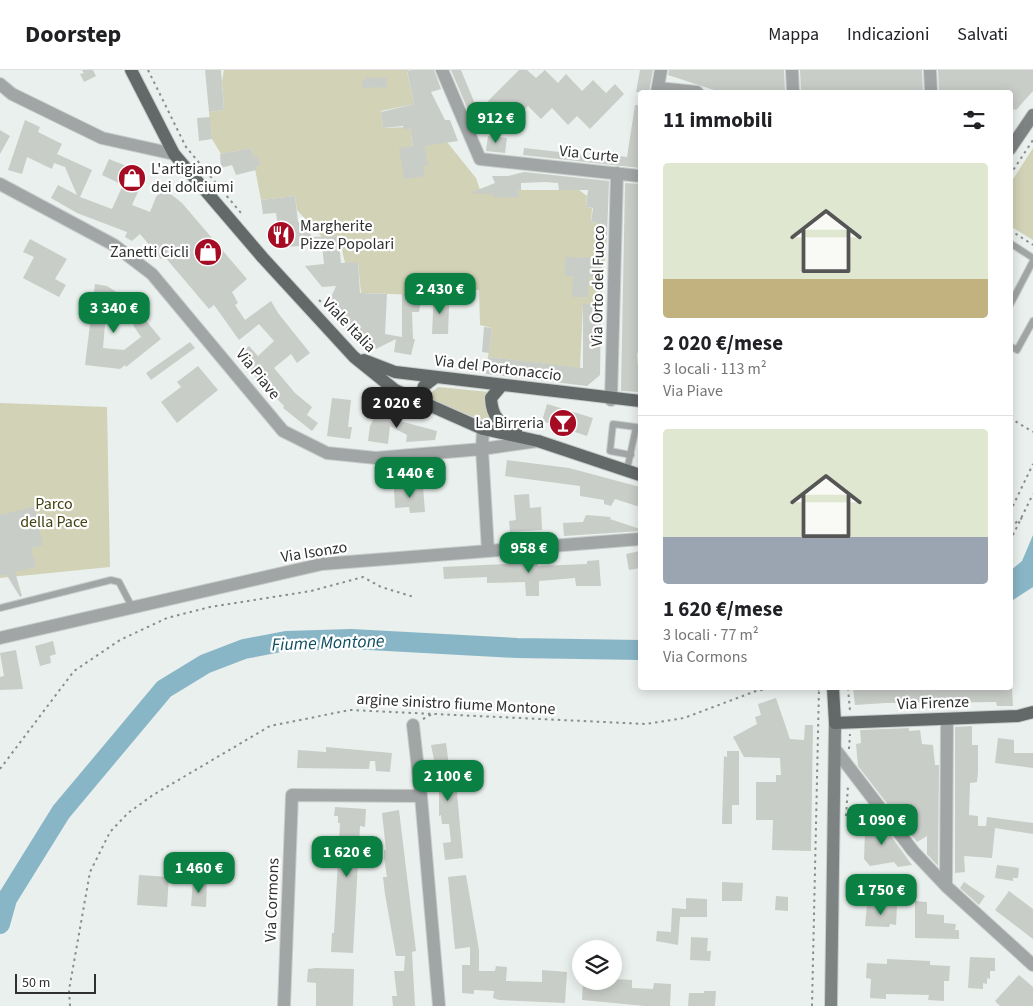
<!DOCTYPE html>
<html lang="it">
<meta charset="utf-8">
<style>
:root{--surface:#fff;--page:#f2f2f2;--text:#202124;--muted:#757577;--line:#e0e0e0;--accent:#0b8043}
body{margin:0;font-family:"Source Sans 3",sans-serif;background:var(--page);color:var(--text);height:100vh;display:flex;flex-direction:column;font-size:19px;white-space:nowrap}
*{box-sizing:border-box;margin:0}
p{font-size:16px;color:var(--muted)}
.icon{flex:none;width:28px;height:28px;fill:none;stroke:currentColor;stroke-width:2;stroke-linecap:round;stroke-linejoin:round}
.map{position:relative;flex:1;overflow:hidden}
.side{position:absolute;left:638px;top:20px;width:375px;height:600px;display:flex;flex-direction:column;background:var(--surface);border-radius:5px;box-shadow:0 2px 12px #0003}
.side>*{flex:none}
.fabs{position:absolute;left:572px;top:870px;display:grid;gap:10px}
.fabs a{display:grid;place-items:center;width:50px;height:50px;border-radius:50%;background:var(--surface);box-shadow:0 2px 12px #0003;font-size:25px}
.scale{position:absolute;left:15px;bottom:12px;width:81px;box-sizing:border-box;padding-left:5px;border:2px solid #2e312f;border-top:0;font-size:14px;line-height:18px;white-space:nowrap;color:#2e312f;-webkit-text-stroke:4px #fff;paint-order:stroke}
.price{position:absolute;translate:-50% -42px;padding:0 11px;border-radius:10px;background:var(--accent);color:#fff;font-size:16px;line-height:32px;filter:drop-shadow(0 1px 2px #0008)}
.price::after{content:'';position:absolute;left:50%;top:30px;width:15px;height:11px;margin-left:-8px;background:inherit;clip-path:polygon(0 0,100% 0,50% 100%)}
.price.on{background:#222;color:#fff}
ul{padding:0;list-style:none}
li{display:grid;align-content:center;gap:10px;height:265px;padding:0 25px}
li+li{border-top:1px solid var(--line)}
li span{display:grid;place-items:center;height:155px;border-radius:5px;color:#555}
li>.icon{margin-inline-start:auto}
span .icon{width:90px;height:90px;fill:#fffc;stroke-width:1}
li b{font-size:21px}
h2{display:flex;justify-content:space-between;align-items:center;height:60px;padding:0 25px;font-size:21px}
header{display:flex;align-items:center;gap:30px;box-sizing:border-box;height:70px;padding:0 25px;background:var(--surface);border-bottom:1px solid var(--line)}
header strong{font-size:24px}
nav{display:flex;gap:28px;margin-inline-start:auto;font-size:18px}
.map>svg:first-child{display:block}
.green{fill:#d2d2b7}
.water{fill:#89b6c7}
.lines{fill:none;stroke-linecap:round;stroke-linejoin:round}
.river{stroke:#89b6c7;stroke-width:20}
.building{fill:#c9cdc8}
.service-casing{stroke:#c8cecb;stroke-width:8}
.minor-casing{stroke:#c8cecb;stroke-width:14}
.secondary-casing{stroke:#c8cecb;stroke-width:14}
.primary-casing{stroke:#c8cecb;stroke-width:14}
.path{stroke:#898e8b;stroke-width:2;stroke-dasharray:2.5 4;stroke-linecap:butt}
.service{stroke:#a2a5a5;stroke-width:6}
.minor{stroke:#a2a5a5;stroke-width:12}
.secondary{stroke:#7d8282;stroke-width:12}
.primary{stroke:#636969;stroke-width:12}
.labels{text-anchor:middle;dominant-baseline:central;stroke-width:4.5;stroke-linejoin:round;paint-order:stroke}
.street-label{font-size:16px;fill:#2e312f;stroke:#fff}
.poi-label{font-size:16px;fill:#2e312f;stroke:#fff;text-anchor:start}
.park-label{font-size:16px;fill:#424111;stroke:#fff}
.water-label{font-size:18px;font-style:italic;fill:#0f4e60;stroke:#fff}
</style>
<header>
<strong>Doorstep</strong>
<nav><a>Mappa</a><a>Indicazioni</a><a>Salvati</a></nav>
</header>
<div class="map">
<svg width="1033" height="936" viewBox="0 0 1033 936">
<rect width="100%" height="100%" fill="#eaf0ed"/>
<path class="green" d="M224,0H409L407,2L414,34L381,41L383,58L410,57L413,77L447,72L476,108L481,123L513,120H579L587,126L586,137L592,138L591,152L598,153V165L607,168L601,234H583L580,298L488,287L492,258L480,255L479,220H450L449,237L433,236L421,225L361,223L358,193H345L339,166L322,167L297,140L295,126L261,130L251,78L221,84L212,69L209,42L224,40L222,11Z
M1033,78V170L1010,156V114Z
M438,317L489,322L488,345L498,355L439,335L432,329L431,323Z
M0,333L107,337L110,497L0,508Z"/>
<path class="water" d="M1033,465V517L1010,532V501L1022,491Z"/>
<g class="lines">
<path class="river" d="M0,854L7,829L61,742L164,619L205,594L244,579L286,571L351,569L517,578L640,580"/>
</g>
<path class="building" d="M82,0H93L96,6L84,12L80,4L84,3Z
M205,0H221L224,40L209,42Z
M412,0H434L441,19L431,22L445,50H450L458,71L425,76L428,95L423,96L424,106L404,109L399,78L413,76L410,58L404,60L403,56L383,58L381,42L414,34L407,1Z
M451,0H461L485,58L477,61Z
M519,0H527L536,8L545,0L558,13L566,4L582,21L593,10L606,23L615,14L624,24L590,59L577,46L568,55L552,38L541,49L528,36L519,45L507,32L498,41L488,31Z
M640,0H653L649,22H636Z
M669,0H784L785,22H720L668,5Z
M800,0H922L923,22H801Z
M938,0H1033V21L1016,40L1010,38V22H939Z
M365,7L387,8V17L362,18V10H365Z
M635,35H640V98L523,85L524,78L595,86V83L627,87Z
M210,47L212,69L199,71L197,48Z
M25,50L40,57L38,62L62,74L57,84L92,100L80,127L112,139L123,115L102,105L109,89L146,104L132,135L150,142L156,127L163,118L182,133L247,209L232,222L238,233L235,235L245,250L271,231L278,243L310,283L297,293L291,284L274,298L295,323L312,337L307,345L318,353L312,361L283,338L284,336L254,305L241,283L249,276L258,286L274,271L259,254L239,270L214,235L209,239L164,186L161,189L140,164L132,171L125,167L127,162L77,143L51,128L58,115L77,125L65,97L54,93L52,99L27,87L22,104L8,100Z
M0,60L10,66L0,84Z
M488,66L507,68L505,83L486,81Z
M251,78L253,87L258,86L260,95L256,97V100L236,105L232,95L221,98L220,84Z
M524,102L609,111L607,166L598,165V153L591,152L593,138L586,137L588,120H559L558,113L545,112L521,113V120H518V128L493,127V124L470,123L495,113L492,106H508Z
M625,113L640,114V279L637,284L640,322L621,321Z
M295,126L298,152L309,150L311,167L343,166V173H339L341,193L358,192L360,223L387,224L385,264L402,267V224L414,222V224L422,225L419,242H412L413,269H415L411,285L394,282L396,269L376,279L333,238L329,232L336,216L322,217L305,196L324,194L322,175L283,177L280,172L276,143L263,144L261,130Z
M30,169L67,189L55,209L66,215L59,227L23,208L34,187L23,182Z
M565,187L603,188L602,207H589L588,227H572L573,206H565Z
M95,214L107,216L126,228L119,237L107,231L103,278L124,280L141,267L133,255L143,247L161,269L126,297L125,295L120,299L85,295Z
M434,218H441V237H449L448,264H432Z
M583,234H601L600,305L587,316L486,304L488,287L583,298Z
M484,257L492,258L489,283L482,282Z
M190,272L195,278L151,310L146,303Z
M198,296L218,320L177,353L161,332L181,317L177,312Z
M332,328L351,330L348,357H352L350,369L327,366Z
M547,334L593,348L587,366L542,351Z
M380,336L399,345L396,350L437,361L435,370L406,372L407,365L390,356L388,374L368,371L370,356Z
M507,390L569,398L640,417V437L615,429L611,436L604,434V430L580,426V416L505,406Z
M423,417L425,442L410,443L409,437L395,438L394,419Z
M529,424L530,438L541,437L542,460L510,462L509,451L516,450L514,425Z
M34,437L43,475L31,478L36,497L15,502L22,526L20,527L6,504L0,506V445Z
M586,445L611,447L610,449L640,459V461L564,466L563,453L583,452Z
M640,481V498L629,500L626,484Z
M538,489V496L587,494V491L599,490L601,516H576L575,508L539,511V526H526L525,512L487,513V507L444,509L443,497L525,493V490Z
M53,571L56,584L50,586L51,593L40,596L35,576Z
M16,580L23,619L0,620V607L4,606L0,583Z
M853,618H1012L1013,636H997L996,632L886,633L855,635Z
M776,628L790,669L804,670L805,655H813L811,781L772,780L773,750H756V712H776V705H781L780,688L744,687L733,667L757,654L755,647L761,645L758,634Z
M972,656V675H978V703L977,712L970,713L969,745L978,746V756H986L987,747L1033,753V764L995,758L992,788L964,786L965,802L955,803V657Z
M909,658V661L920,660L922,674L933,675L935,695H939L938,796L927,784V766L917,772L858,696L856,674L861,673L860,660Z
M998,668L1014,670V683H1033V698L995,693Z
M446,673L450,703L455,702L463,788L445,790L443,773L451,772L449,754H442L441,745L439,746V714L431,675Z
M326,677L392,683L390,702L376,701L375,691H370L369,699L297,698L298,680L326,682Z
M727,681H739V735H732V754H722L724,686L727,687Z
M335,737L366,739L365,757L360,756L353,883L331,882L332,863H334L340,753H338V746H334Z
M399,740L416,881L412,882L415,936H393L392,926H397L394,901H404L405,886H396L385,824L383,807H387L384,788V780H386L382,743Z
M875,744L883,755L912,795L898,797L894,792L870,796L864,789L865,762L870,758L865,751Z
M997,795L1019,798L1018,808H1013V811L995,808Z
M139,805L169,807L167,837L137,835Z
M466,805L479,880V901H495L496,896L507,897L506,911L542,912V900L567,902L565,933L499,930L493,928L494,921L474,920V924L462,923V895H470V877L455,879L448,807Z
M193,810L207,811L206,837L191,836Z
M722,812L743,813L742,831H722Z
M964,812L985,826L979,835L960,818Z
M1009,821L1033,839V869L995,840Z
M776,826L788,827V841L775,840Z
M686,828L707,829V847H680L678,875L656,871L657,861L671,862L672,838L686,839Z
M915,831L927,832V844L944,845V853L956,854L955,860H959V869L915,868Z
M867,835L897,836L896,855L890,854L889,857L865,856Z
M691,867L708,868L707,881H711L710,891L690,890Z
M970,887L995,888V901H990V909L987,908V914L983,913V919L968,918Z
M887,889L930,891V895L950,896L949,911H944V931L928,930L929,925L886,924V929L870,928L871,909L866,908L867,893L887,894Z
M316,898L354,899L353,936H316V913L307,912L308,899Z
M1019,905L1033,917V936H1000L995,931Z
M614,909L632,910V918L653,919L654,913L671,914L670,936H645L582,930L583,911H614Z
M704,921H716L715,936H688L689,923H704Z"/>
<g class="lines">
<defs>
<path id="service" d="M1010,173L1033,188
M1010,235L1033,191
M1010,276L1017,280L1033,251
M627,400L636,357L613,354L610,381L631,385
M0,538L111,510L119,512L132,537"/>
<path id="minor" d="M442,0L480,89L640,106
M792,0L793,22
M930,0L931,22
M0,14L12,24L102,68L174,84
M658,18L697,22
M657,22L661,0
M0,114L114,175L152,204L283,361L327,383L376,388L482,379L538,371
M611,330L617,103
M483,359L482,379L488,481
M0,568L322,494L640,469
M413,655L421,726
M835,679L913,781L946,816L1033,895
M946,816L947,649
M284,936L292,725L421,726L439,936"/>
<path id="secondary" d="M1010,79L1033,45
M831,936L835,653"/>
<path id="primary" d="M131,0L174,84L263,188L354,287L395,320L483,359L538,371L640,405
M364,290L395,302L640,331
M502,315L491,328C492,347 499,353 516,361
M426,335L422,322L424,316L436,307
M833,618L835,653L1018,646L1033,642"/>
</defs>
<use href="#service" class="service-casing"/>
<use href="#minor" class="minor-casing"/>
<use href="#secondary" class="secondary-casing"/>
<use href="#primary" class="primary-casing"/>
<path class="path" d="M148,0L186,77L241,143
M1010,105L1033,70
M1010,160L1033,175
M319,230L369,279
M1010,348L1033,362
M1010,442L1033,394
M1010,457L1022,448
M1010,471L1033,424
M791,618H792
M812,618L819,620
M848,618L850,641
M423,649L434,643
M849,679L850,664
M0,699L74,601L120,570L167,548L210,537L311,521L363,507L381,517L414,527
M846,746L848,716
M70,936L69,920L90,802L110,762L128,743L153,725L270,656L350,640L646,654L684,648L756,621L771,618
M812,936L819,618"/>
<use href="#service" class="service"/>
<use href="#minor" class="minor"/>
<use href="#secondary" class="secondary"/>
<use href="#primary" class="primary"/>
</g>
<defs>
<symbol id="shop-disc" viewBox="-11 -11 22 22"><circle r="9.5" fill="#a50b22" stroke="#fff"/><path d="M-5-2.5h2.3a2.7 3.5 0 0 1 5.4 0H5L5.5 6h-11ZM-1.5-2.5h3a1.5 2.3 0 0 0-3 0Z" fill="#fff"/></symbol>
<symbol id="restaurant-disc" viewBox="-11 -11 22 22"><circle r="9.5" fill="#a50b22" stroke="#fff"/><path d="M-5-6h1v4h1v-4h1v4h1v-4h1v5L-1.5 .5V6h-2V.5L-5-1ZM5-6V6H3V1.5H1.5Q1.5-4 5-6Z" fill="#fff"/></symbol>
<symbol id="bar-disc" viewBox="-11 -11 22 22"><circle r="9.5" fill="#a50b22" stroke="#fff"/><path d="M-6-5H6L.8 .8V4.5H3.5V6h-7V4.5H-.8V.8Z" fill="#fff"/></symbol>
</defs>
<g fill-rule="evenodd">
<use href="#shop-disc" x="116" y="92" width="32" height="32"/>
<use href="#restaurant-disc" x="265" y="149" width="32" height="32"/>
<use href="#shop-disc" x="192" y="166" width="32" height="32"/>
<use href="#bar-disc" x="547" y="337" width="32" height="32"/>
</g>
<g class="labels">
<g class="street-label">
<text transform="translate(589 84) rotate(6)">Via Curte</text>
<text transform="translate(598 216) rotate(-89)">Via Orto del Fuoco</text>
<text transform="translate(349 255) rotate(46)">Viale Italia</text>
<text transform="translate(498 298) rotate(7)">Via del Portonaccio</text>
<text transform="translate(258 304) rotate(51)">Via Piave</text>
<text transform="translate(314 482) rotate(-9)">Via Isonzo</text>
<text transform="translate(933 633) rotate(-2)">Via Firenze</text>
<text transform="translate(456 634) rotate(3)">argine sinistro fiume Montone</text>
<text transform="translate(272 830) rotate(-88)">Via Cormons</text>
</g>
<g class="poi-label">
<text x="151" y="99">L'artigiano<tspan x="151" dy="18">dei dolciumi</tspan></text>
<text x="300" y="156">Margherite<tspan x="300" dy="18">Pizze Popolari</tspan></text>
<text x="189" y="182" text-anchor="end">Zanetti Cicli</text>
<text x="544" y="353" text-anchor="end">La Birreria</text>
</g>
<g class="park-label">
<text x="54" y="434">Parco<tspan x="54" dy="18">della Pace</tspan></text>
</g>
<g class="water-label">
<text transform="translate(328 573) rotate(-2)">Fiume Montone</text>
</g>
</g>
</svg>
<div class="fabs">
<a><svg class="icon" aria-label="layers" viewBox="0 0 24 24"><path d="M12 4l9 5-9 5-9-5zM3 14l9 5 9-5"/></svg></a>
</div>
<div class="scale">50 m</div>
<b class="price" style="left:496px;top:74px">912 €</b>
<b class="price" style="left:440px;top:245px">2 430 €</b>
<b class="price" style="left:114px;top:264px">3 340 €</b>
<b class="price on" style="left:397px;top:359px">2 020 €</b>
<b class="price" style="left:410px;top:429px">1 440 €</b>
<b class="price" style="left:529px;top:504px">958 €</b>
<b class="price" style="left:448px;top:732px">2 100 €</b>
<b class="price" style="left:882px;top:776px">1 090 €</b>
<b class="price" style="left:347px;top:808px">1 620 €</b>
<b class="price" style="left:199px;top:824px">1 460 €</b>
<b class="price" style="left:881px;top:846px">1 750 €</b>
<section class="side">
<h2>11 immobili<svg class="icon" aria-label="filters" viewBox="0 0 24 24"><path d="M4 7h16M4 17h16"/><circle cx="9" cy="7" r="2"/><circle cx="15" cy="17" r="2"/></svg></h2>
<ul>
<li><span style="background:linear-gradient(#dfe7d0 75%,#c2b280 0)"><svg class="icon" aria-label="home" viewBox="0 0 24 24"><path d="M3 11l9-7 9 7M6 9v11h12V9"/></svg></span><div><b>2 020 €/mese</b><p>3 locali · 113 m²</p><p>Via Piave</p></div></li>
<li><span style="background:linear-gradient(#dfe7d0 70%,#9aa5b1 0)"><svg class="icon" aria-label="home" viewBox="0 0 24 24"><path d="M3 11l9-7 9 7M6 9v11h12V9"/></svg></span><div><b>1 620 €/mese</b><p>3 locali · 77 m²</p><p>Via Cormons</p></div></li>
</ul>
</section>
</div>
